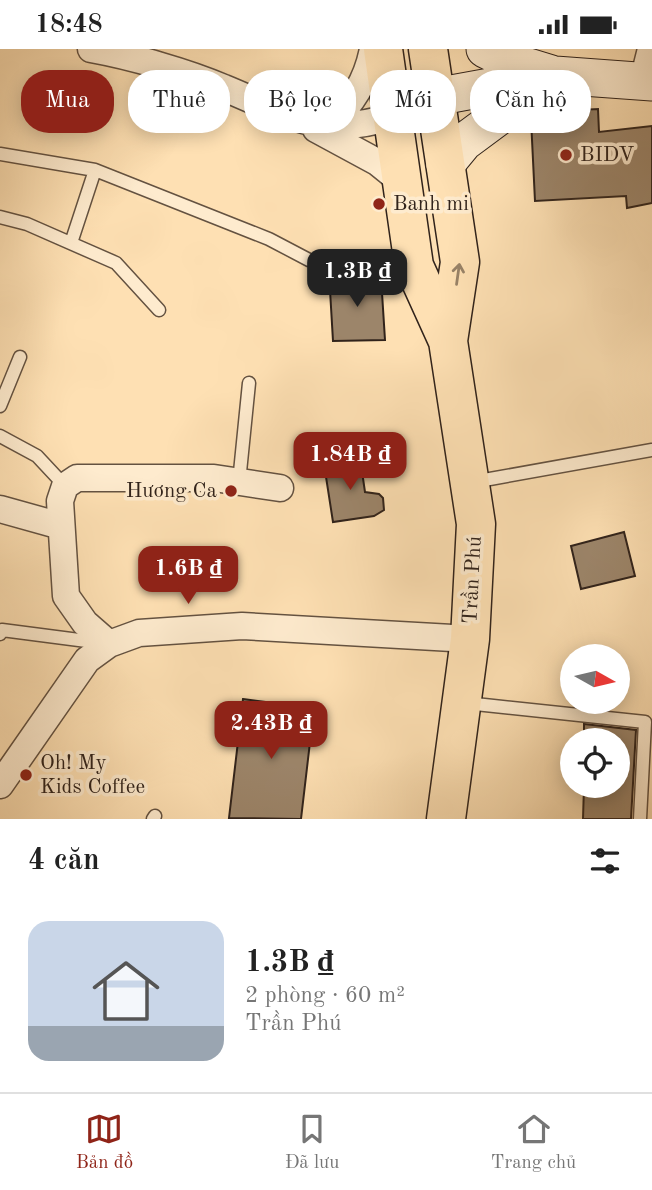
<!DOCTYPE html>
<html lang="vi">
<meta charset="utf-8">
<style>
:root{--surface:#fff;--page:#f6f6f6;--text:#222;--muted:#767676;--line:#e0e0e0;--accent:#8f2418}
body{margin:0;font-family:"Old Standard TT",serif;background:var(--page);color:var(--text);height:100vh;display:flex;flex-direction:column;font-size:26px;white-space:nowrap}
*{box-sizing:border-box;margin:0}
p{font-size:23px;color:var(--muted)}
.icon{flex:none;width:38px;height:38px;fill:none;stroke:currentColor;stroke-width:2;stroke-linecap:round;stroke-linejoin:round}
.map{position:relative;height:770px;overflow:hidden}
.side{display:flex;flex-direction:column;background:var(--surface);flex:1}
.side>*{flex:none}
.guide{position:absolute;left:21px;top:21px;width:611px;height:63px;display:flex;gap:14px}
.needle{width:46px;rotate:98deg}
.buttons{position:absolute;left:560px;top:595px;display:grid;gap:14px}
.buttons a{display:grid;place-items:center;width:70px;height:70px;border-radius:50%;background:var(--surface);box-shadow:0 4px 18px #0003;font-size:35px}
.price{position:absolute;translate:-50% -60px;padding:0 16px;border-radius:14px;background:var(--accent);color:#fff;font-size:23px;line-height:46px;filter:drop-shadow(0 2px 4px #0008)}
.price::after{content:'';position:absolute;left:50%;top:42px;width:21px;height:16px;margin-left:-10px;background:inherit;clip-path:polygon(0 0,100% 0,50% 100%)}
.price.active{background:#222;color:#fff}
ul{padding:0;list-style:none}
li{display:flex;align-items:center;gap:21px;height:175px;padding:0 28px}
li span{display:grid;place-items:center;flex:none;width:196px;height:140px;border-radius:21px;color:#555}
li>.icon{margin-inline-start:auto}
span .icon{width:84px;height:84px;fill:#fffc;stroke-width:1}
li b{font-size:30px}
h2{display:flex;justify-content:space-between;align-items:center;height:84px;padding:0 28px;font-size:30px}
.tag{padding:0 24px;border-radius:28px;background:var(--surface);box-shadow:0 4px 18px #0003;font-size:24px;line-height:63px}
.tag.active{background:var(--accent);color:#fff}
.status{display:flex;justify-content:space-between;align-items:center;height:49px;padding:0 35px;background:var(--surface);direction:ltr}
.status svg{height:19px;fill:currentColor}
.menu{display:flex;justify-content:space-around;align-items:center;height:98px;border-top:2px solid var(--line);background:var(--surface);font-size:19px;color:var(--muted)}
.menu a{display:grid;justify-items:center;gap:4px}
.menu .active{color:var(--accent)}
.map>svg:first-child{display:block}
.building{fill:#9c856a;stroke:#31231b;stroke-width:2}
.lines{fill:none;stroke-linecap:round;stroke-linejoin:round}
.lane-casing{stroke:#645241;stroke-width:15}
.street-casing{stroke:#645241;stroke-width:29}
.secondary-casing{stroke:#31231b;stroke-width:39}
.primary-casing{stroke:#31231b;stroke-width:41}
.lane{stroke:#feebce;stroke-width:12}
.street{stroke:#feebce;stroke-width:26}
.secondary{stroke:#feebce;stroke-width:37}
.primary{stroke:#fee0b3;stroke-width:38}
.oneway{stroke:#988267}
.poi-dot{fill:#8f2418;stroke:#feebce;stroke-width:2.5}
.labels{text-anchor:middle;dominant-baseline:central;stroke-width:7;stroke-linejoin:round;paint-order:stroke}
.poi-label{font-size:21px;fill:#31231b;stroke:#feebce;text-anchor:start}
.street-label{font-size:21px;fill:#31231b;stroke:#feebce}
</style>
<div class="status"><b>18:48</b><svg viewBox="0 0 49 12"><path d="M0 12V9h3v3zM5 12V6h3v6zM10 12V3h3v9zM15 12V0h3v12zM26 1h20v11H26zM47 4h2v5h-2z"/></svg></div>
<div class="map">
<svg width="652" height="770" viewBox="0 0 652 770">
<rect width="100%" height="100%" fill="#fee0b3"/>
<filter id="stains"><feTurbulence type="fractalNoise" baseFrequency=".00286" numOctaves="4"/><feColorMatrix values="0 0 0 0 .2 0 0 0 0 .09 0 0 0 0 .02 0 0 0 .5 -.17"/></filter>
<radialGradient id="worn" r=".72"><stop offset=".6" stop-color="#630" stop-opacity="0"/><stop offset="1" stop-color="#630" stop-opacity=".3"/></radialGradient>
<path class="building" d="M598,60L599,83L652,77V154L627,159L626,147L535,152L531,70L540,63Z
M328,206H380V211L357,212Z
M329,224L356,230L381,228L385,291L333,292Z
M360,409L365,443L379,445L383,449L384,461L374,467L333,473L324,415Z
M624,483L635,527L581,540L571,497Z
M243,650L314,659L301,770L229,769Z
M584,675L636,681L631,770H583L584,737H618V691H584Z"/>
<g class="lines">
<defs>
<path id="lane" d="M0,105L95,121L269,190L309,211L356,221L409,218
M0,168L27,175L116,214L159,261
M71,194L95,121
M0,357L20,308
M0,387L37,407L65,437
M239,433L249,334
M473,433L652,401
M0,585L2,581L102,594
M466,654L645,673L640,770
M153,770L155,767"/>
<path id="street" d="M91,0C130,7 187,23 224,39C288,65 321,91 393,67
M643,32L651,0
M329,77C352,54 367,32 373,0
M316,80L377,113L403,134
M0,460L61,477
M109,595L85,574L66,547L60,452L65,437L77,429H214L280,439
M0,736L87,611L109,595L139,584L242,577L470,590"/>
<path id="secondary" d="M485,0L509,12L551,25
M435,48L555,26L652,33
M445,116L464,93L548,31"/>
<path id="primary" d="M383,0L414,217L448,292L476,475L470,590L446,770
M428,0L460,213L448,292"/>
</defs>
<use href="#lane" class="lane-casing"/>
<use href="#street" class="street-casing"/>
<use href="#secondary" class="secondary-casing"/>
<use href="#primary" class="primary-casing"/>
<use href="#lane" class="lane"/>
<use href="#street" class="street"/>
<use href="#secondary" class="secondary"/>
<use href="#primary" class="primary"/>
</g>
<defs><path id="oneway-shaft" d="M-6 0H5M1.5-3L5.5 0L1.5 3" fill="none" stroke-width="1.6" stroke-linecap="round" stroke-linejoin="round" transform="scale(1.75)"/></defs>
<use class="oneway" href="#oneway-shaft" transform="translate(458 225) rotate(-82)"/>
<g class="poi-dot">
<circle cx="566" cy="106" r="7"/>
<circle cx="379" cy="155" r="7"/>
<circle cx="231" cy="442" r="7"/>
<circle cx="26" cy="726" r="7"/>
</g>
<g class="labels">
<g class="poi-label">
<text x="580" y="106">BIDV</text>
<text x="393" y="155">Banh mi</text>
<text x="217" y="442" text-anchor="end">Hương Ca</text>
<text x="40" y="714">Oh! My<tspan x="40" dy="24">Kids Coffee</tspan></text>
</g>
<g class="street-label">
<text transform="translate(473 531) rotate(-87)">Trần Phú</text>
</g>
</g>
<rect width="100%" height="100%" filter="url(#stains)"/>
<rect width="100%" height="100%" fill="url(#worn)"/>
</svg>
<div class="buttons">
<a><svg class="needle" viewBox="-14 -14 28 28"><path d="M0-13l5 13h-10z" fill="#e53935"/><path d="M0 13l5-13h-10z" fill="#767676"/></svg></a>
<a><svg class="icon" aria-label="locate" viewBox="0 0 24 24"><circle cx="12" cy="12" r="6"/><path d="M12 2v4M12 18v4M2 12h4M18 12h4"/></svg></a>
</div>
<b class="price active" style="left:357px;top:260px">1.3B ₫</b>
<b class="price" style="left:350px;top:443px">1.84B ₫</b>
<b class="price" style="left:188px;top:557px">1.6B ₫</b>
<b class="price" style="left:271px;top:712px">2.43B ₫</b>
<div class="guide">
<a class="tag active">Mua</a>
<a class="tag">Thuê</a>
<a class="tag">Bộ lọc</a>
<a class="tag">Mới</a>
<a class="tag">Căn hộ</a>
</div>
</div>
<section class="side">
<h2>4 căn<svg class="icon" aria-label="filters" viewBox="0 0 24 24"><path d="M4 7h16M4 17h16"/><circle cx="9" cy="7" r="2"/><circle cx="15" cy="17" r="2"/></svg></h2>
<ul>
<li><span style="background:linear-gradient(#c9d6e8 75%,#9aa5b1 0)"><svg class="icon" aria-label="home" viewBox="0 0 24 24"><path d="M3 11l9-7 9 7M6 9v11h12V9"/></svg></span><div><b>1.3B ₫</b><p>2 phòng · 60 m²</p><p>Trần Phú</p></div></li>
</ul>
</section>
<nav class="menu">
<a class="active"><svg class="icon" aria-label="map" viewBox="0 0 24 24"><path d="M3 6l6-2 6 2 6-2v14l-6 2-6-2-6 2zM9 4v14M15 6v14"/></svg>Bản đồ</a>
<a><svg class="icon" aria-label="saved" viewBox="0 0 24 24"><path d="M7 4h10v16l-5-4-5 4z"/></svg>Đã lưu</a>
<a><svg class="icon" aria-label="home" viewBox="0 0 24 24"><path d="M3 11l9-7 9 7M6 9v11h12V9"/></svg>Trang chủ</a>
</nav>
